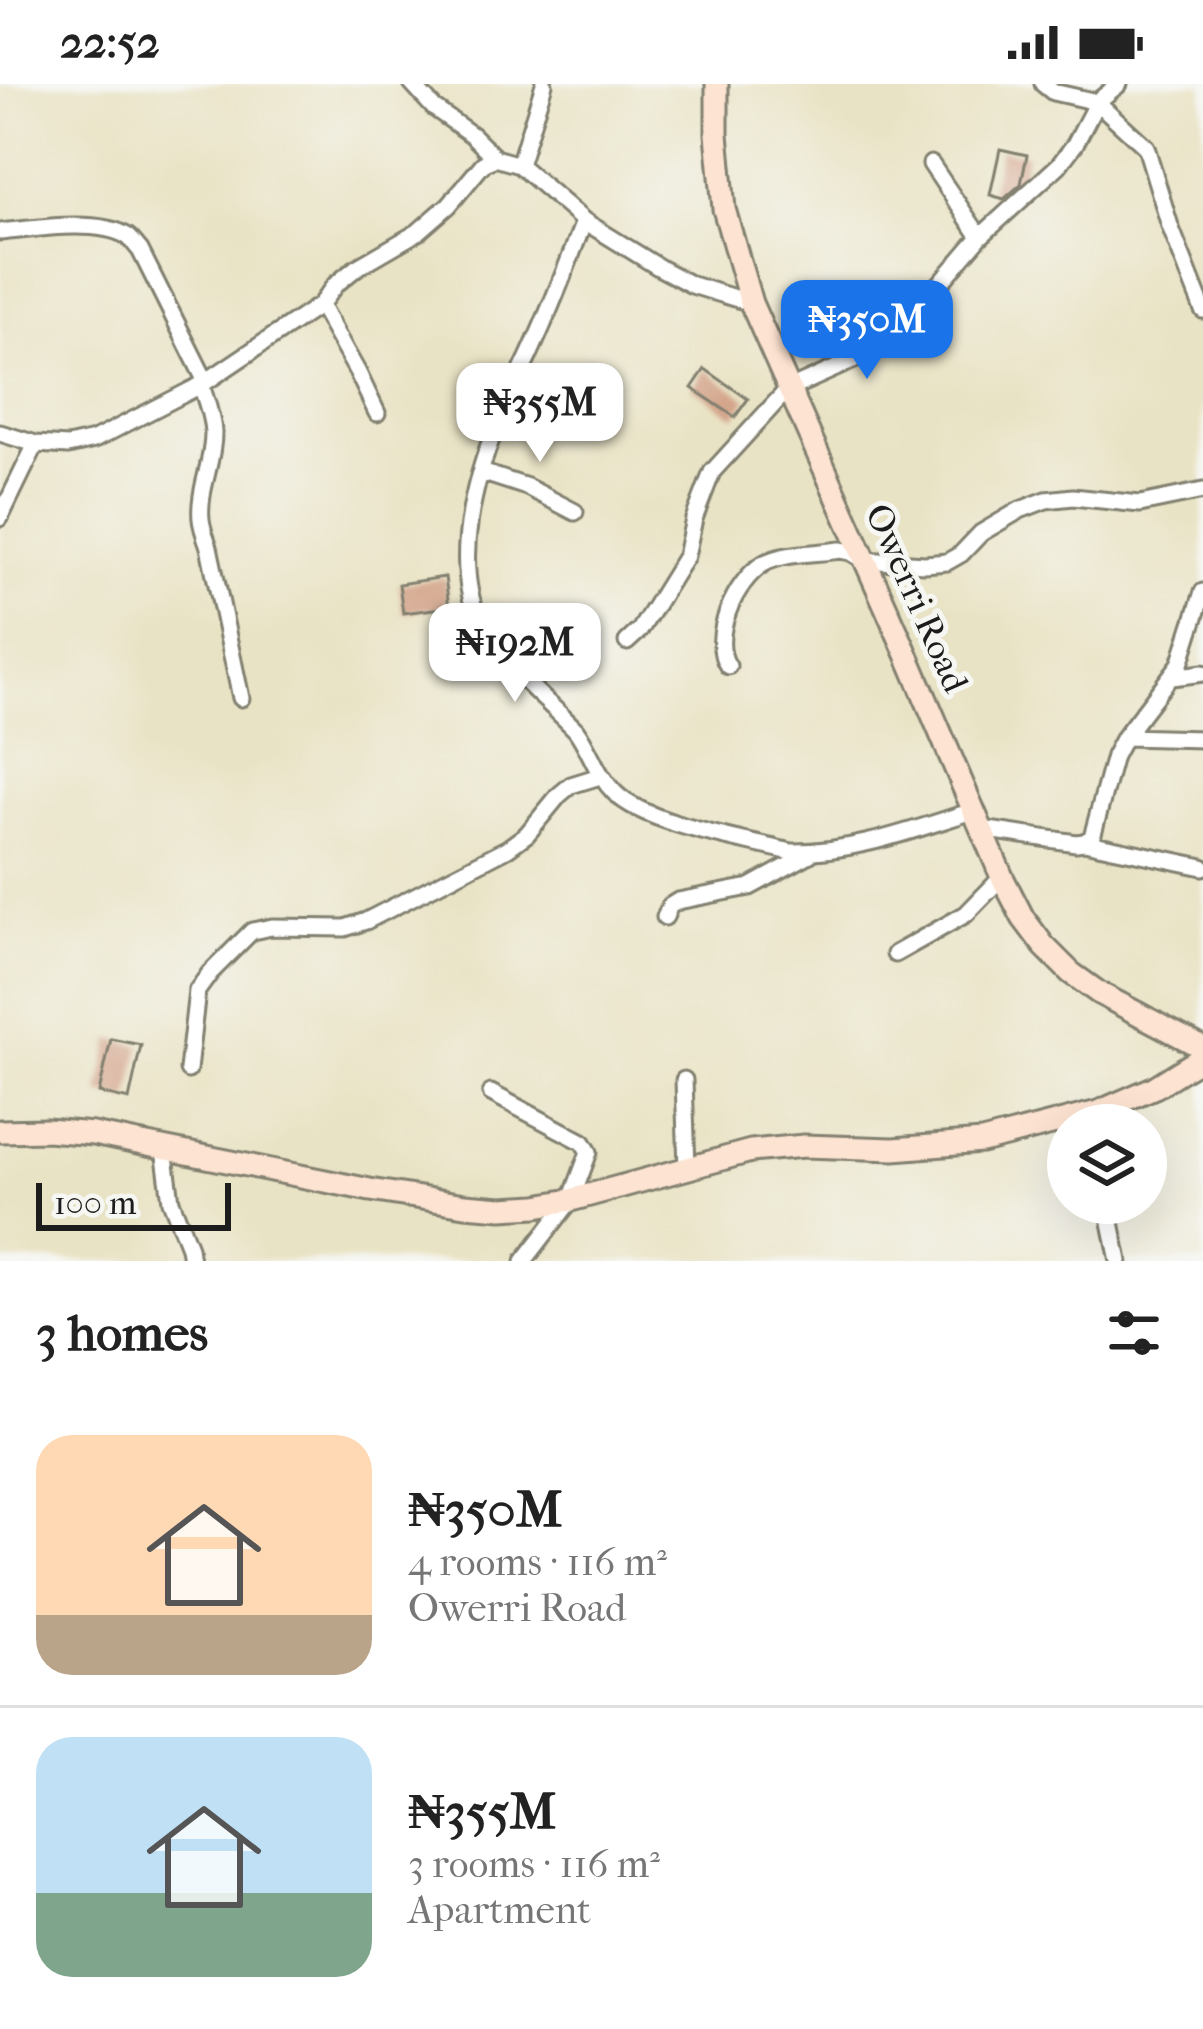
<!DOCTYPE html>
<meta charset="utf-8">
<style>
:root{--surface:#fff;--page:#f2f2f2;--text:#222;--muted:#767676;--line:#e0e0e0;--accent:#1a73e8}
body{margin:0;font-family:"IM FELL French Canon",serif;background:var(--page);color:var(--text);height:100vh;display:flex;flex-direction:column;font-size:45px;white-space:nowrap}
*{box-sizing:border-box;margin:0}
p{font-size:39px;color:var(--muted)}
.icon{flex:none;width:66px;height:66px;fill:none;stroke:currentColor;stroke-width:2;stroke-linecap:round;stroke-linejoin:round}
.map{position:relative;height:1177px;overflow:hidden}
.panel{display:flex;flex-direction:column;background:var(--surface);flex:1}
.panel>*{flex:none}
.fabs{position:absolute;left:1047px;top:1020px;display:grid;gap:24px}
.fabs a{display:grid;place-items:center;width:120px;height:120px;border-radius:50%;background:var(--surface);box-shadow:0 12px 48px #0002;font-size:60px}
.scale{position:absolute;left:36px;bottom:30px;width:195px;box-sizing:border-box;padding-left:12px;border:6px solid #1c1c1c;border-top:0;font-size:33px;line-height:42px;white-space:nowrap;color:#1c1c1c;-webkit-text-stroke:9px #f6f6f2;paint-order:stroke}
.price{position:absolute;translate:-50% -102px;padding:0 27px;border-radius:24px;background:#fff;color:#222;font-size:39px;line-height:78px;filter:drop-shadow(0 3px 6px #0008)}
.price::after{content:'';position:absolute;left:50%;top:72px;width:36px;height:27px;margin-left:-18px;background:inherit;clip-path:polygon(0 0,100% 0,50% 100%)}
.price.active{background:var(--accent);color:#fff}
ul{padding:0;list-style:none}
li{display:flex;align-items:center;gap:36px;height:300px;padding:0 36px}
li+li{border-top:3px solid var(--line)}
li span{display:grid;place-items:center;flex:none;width:336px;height:240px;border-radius:36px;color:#555}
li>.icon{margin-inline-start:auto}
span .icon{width:144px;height:144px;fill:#fffc;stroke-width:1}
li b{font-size:51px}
h2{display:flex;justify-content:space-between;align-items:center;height:144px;padding:0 36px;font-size:51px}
.status{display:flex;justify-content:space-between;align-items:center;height:84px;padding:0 60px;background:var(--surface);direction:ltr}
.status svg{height:33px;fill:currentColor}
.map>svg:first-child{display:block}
.building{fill:#d4a68c}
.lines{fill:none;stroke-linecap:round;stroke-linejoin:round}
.street-casing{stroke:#828070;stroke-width:21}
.secondary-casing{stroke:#828070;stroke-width:27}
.street{stroke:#fff;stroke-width:15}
.secondary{stroke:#fde3d1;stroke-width:21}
.labels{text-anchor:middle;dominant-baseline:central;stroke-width:10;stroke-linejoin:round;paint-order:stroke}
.street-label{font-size:36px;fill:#1c1c1c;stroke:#f6f6f2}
</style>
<div class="status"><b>22:52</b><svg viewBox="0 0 49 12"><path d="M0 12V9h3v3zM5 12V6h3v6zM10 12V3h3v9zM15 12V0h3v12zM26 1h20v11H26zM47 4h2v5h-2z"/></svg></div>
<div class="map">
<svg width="1203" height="1177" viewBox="0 0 1203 1177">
<rect width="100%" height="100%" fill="#f6f6f2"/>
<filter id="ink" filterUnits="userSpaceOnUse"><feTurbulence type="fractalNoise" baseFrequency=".00833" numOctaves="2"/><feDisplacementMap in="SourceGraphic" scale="24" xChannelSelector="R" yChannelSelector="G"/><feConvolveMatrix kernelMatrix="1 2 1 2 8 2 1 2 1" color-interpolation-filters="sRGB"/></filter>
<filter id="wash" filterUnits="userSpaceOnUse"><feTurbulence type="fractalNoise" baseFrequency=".004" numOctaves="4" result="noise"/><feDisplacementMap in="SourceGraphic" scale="48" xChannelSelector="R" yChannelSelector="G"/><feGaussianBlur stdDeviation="2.7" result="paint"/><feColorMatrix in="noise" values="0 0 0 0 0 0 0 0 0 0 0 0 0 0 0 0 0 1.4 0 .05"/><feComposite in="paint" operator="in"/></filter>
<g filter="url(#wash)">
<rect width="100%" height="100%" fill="#e9e3c5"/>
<g id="blocks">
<path class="building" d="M1000,65L1027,71L1021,100L1004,115L990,111Z
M705,285L748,315L735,333L692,304Z
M445,493L449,523L403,529L399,500Z
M111,955L141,961L129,1016L99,1009Z"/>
</g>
</g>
<g filter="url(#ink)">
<use href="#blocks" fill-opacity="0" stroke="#828070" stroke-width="3"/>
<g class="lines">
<defs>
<path id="street" d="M412,0L434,24L472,51L495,74
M544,0L519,81L584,137L660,184L692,201L751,219
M1043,0L1053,8L1097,18L1146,63L1170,142L1203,226
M931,80L980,153
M584,137C568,180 551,223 532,265C521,290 507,314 497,340C474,397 452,479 479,536C499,579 543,612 576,646C591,667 596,690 615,709C647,741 745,756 791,768C853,769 915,745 973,727
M0,148C33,145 98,134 127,152C132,155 136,162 140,166L206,298
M320,221L358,289L377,329
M201,301C206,317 212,331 213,348C214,377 198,406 201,435C202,445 206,454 209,463L241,614
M0,349L36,360L68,362L94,356L201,301L320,221L335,201L356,184L418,148L449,121L483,80L495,74L519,81
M481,388L527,403L575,428
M0,434L36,360
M627,558L640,546L686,472L694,435L712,388L787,306L854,276L900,246L980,153L1059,81L1075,60L1097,18L1119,0
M728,582C709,554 736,496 763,480C783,468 817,470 840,466L851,468L864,476L925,480L947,478L961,470L981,449L1020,426L1046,416L1073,413L1140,420L1203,407
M1172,593L1203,589
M1124,653L1203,655
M982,745L1076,759L1084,758L1092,753L1114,672L1124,653L1180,580L1203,508
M1084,758L1203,783
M665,833L670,822L678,817L750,803L810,770
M895,870L966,830L1002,793
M188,986L197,907L210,889L252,847L272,843L345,844L366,837L508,764L527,750L559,711L571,701L600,692
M684,996L687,1084
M491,1009L583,1058L589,1068L571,1116L524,1177
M164,1065L171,1117L189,1163L191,1177
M1107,1119L1119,1177"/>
<path id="secondary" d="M717,0V50L724,125L751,219L905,566L1002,793L1023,834L1044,862L1071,889L1099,909L1203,964
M0,1047L47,1046L93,1050L370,1106L465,1121L502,1124L537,1122L571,1116L751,1067L804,1062L894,1065L982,1058L1098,1028L1155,1003L1203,973"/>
</defs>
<use href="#street" class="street-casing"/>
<use href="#secondary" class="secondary-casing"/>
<use href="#street" class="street"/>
<use href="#secondary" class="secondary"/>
</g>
</g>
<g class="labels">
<g class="street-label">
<text transform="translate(917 514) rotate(66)">Owerri Road</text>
</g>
</g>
</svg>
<div class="fabs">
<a><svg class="icon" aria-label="layers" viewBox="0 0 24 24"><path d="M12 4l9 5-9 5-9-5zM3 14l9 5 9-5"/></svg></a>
</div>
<div class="scale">100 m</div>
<b class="price active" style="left:867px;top:298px">₦350M</b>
<b class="price" style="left:540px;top:381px">₦355M</b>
<b class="price" style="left:515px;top:621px">₦192M</b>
</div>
<section class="panel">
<h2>3 homes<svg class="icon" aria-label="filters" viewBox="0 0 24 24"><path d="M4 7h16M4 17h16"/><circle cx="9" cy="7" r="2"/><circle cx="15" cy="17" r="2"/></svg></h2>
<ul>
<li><span style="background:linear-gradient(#ffd9b3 75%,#b9a48a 0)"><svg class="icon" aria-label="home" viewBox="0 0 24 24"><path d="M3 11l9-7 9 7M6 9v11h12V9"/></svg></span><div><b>₦350M</b><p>4 rooms · 116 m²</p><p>Owerri Road</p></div></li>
<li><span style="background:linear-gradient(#bfe0f5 65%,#7fa58c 0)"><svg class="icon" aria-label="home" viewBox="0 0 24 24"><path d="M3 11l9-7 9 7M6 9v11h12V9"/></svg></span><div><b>₦355M</b><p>3 rooms · 116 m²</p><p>Apartment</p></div></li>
</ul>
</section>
